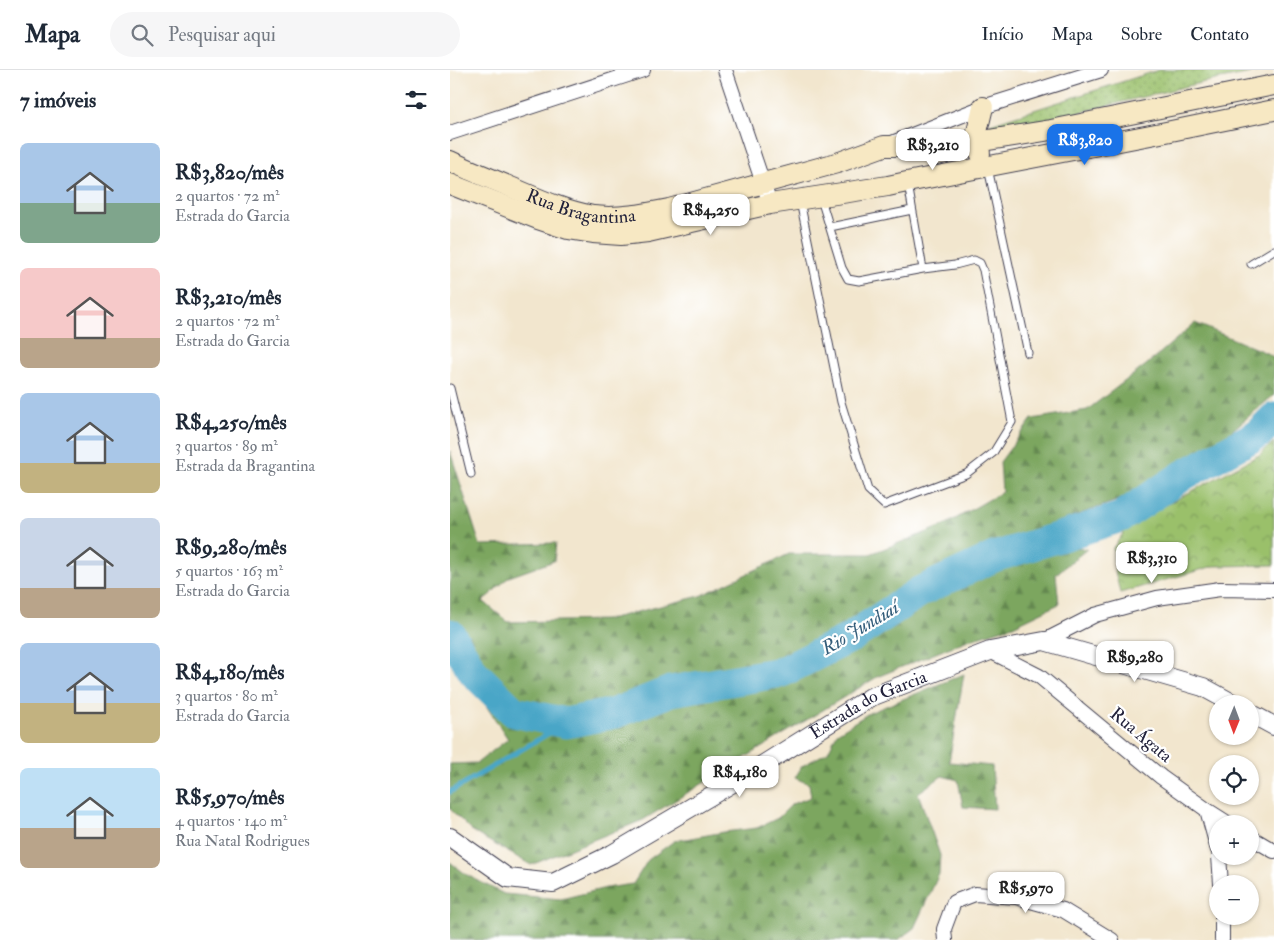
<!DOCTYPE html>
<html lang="pt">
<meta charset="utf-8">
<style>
:root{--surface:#fff;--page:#f6f6f7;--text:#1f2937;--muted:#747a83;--line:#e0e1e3;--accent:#1a73e8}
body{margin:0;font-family:"IM FELL Double Pica",serif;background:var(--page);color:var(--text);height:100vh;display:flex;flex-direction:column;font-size:19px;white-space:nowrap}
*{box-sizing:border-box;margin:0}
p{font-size:16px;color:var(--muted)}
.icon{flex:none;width:28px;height:28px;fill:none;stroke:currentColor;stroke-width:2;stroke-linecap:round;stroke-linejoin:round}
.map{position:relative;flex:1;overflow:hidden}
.panel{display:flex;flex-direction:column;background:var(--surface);width:450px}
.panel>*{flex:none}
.needle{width:32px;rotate:181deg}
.fabs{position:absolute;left:759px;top:625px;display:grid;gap:10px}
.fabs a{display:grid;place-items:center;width:50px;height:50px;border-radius:50%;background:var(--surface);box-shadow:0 1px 4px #0004;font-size:25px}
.price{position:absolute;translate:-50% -42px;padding:0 11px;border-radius:10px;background:#fff;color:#222;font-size:16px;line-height:32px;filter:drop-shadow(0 1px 2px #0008)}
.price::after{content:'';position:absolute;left:50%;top:30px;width:15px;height:11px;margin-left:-8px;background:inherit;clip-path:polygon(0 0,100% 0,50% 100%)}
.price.current{background:var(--accent);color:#fff}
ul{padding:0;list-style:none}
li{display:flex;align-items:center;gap:15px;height:125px;padding:0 20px}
li span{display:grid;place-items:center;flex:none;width:140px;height:100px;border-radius:8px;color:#555}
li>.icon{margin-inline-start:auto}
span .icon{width:60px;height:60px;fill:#fffc;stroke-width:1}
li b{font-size:21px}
h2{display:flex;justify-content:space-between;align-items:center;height:60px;padding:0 20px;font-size:21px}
header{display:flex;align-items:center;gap:30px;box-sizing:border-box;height:70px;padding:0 25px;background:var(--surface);border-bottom:1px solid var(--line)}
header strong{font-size:24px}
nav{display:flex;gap:28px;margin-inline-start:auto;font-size:18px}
.search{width:350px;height:45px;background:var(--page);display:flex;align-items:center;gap:12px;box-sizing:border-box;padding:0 18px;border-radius:28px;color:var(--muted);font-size:19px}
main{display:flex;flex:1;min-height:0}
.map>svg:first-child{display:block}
.grass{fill:url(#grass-dots);stroke:#5e7153}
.forest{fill:url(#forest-firs);stroke:#4e644d}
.park{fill:url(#park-crowns);stroke:#5e7153}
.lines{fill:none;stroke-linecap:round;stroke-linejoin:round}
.stream{stroke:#48a6c7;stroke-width:5}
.river{stroke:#48a6c7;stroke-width:31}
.service-casing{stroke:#413f51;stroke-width:9}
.minor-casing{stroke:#413f51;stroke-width:16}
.tertiary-casing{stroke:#413f51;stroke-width:20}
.secondary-casing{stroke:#413f51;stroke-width:22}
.service{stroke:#fff;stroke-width:7}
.minor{stroke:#fff;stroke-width:14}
.tertiary{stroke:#fff;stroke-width:18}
.secondary{stroke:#f7e8c3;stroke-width:20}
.labels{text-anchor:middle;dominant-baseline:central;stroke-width:4.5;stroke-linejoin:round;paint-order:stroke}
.street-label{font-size:18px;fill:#22223b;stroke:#fff}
.water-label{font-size:19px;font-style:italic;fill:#335d7a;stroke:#fff}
</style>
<header>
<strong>Mapa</strong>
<div class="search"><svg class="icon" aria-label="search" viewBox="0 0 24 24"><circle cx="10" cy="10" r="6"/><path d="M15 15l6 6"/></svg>Pesquisar aqui</div>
<nav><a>Início</a><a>Mapa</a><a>Sobre</a><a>Contato</a></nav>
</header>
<main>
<section class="panel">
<h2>7 imóveis<svg class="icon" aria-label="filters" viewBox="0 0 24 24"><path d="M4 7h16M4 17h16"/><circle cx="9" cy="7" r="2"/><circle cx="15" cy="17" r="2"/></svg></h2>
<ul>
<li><span style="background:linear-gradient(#a9c7e8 60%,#7fa58c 0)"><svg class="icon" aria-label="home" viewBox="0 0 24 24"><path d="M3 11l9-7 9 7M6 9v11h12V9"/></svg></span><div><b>R$3,820/mês</b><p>2 quartos · 72 m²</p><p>Estrada do Garcia</p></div></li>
<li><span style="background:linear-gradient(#f6c9c9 70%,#b9a48a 0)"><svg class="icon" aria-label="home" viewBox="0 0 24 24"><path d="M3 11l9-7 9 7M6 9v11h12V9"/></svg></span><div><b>R$3,210/mês</b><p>2 quartos · 72 m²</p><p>Estrada do Garcia</p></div></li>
<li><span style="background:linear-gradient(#a9c7e8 70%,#c2b280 0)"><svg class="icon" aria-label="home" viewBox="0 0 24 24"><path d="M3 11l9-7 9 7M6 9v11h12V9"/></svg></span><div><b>R$4,250/mês</b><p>3 quartos · 89 m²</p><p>Estrada da Bragantina</p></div></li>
<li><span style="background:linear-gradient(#c9d6e8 70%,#b9a48a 0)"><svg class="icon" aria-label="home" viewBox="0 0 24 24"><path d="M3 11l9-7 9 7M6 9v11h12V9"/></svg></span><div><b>R$9,280/mês</b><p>5 quartos · 163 m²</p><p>Estrada do Garcia</p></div></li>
<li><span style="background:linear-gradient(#a9c7e8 60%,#c2b280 0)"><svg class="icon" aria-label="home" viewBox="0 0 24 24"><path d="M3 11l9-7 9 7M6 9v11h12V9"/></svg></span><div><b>R$4,180/mês</b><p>3 quartos · 80 m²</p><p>Estrada do Garcia</p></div></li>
<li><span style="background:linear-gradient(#bfe0f5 60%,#b9a48a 0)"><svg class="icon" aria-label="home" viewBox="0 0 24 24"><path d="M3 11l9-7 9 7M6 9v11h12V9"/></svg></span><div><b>R$5,970/mês</b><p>4 quartos · 140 m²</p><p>Rua Natal Rodrigues</p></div></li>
</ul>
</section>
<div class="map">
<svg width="824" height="870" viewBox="0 0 824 870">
<defs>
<pattern id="grass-dots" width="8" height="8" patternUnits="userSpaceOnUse" patternTransform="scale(1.25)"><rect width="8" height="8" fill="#9ac06b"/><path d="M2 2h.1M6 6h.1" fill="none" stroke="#7d9c59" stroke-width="1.8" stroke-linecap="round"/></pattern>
<pattern id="forest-firs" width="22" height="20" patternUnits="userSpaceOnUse" patternTransform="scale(1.25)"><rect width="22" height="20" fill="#7ba65f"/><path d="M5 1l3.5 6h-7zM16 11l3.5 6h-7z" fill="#648750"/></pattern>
<pattern id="park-crowns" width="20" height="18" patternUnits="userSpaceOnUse" patternTransform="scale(1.25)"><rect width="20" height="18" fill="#9ac06b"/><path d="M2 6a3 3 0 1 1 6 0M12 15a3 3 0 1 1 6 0" fill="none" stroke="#7d9c59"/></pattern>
</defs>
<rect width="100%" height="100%" fill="#fff"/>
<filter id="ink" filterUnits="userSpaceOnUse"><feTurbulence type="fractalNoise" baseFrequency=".02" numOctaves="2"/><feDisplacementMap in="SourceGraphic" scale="10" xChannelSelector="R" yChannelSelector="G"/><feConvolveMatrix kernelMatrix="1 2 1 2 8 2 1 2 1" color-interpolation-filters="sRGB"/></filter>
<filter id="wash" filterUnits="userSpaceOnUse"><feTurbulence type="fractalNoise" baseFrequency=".0096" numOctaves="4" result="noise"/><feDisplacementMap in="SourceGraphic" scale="20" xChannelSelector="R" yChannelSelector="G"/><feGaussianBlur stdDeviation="1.12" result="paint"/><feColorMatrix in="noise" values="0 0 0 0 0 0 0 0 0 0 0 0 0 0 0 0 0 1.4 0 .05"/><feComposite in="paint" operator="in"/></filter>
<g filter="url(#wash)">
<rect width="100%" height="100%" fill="#f2e6ce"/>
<path class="grass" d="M709,0H816L750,13L541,64L539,60L540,54Z"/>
<path class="forest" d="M745,253L819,284L824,288V325L772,369L674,428L603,454L572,467L637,479L606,504L609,534L563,556L518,570L427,607L193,750L81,795L23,762L0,739V694L27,693L58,669L0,581V381L30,475L106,473L104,491L59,507L33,531L58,552L155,550L250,526L339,484H420L493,456L552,422L550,392L582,349L637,340L696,295Z
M514,604L499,692L542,696L545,739L513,737L508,710L492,706L468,723L490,785L489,804L464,858L448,870H0V792L17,805L54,824L111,829L156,818L183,814L198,790L224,771L274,762L307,758L328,748L342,734L361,727L359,714L345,708L352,696L378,682L387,663L419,643Z"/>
<path class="park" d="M824,372V495L764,496L670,523L665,501L663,478L679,455L809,385Z"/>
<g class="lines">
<path class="stream" d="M0,722L116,653"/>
<path class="river" d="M0,564L24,603L64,642L116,653L165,643L221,621L332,602L400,568L471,521L544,487L613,466L671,447L734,405L808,364L824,348"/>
</g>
</g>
<g filter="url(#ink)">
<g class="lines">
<defs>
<path id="service" d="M538,98L578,283
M458,114L473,199
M350,131L391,332L418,420L434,435L516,404L543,383L562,352L533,200L530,193L524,190L505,195L473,199L409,211L398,209L392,198L371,129
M380,157L462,140
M801,194L824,180
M0,318L21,404"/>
<path id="minor" d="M275,0L320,134
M0,63L193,0
M442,73L533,37L651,0
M594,571L645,545L707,528L770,519L824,520
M540,581L589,606L711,707L757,740L779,754
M757,740L768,780
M800,767L824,781
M769,786L771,814
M772,846V870
M495,870L494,859L504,832L525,824L566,827L613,840L662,870"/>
<g id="tertiary">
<path d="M800,643L824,656"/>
<path id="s1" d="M0,767L58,808L103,813L162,784L298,704L421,627L540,581L594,571L753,617L784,634"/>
</g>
<g id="secondary">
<path d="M530,83L526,66L533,37"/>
<path id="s2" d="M0,91C21,101 42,109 63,118C89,129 115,141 143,146C168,149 194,144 219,139L387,93L434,76H472L526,72L601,60L824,15"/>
<path d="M0,114L88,149L118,159L143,163L171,165L198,162L320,134L438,116L457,112L716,62L824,40"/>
</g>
</defs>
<use href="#service" class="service-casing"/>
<use href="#minor" class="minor-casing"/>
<use href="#tertiary" class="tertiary-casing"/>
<use href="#secondary" class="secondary-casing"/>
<use href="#service" class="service"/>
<use href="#minor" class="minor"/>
<use href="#tertiary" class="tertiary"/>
<use href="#secondary" class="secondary"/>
</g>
</g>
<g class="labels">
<g class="street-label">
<text stroke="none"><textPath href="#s2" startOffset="140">Rua Bragantina</textPath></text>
<text stroke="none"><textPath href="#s1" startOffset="479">Estrada do Garcia</textPath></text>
<text transform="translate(691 665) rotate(40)">Rua Ágata</text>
</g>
<g class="water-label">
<text transform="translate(410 558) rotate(-31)">Rio Jundiaí</text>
</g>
</g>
</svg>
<div class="fabs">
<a><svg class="needle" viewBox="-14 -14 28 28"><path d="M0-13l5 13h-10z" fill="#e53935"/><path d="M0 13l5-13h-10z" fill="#747a83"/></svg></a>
<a><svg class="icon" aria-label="locate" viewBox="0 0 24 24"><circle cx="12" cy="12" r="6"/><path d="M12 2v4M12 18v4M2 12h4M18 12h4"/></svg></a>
<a>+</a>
<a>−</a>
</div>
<b class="price current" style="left:635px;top:96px">R$3,820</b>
<b class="price" style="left:483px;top:101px">R$3,210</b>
<b class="price" style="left:261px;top:166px">R$4,250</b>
<b class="price" style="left:702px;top:514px">R$3,310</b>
<b class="price" style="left:685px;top:613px">R$9,280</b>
<b class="price" style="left:290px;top:728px">R$4,180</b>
<b class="price" style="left:576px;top:844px">R$5,970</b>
</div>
</main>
